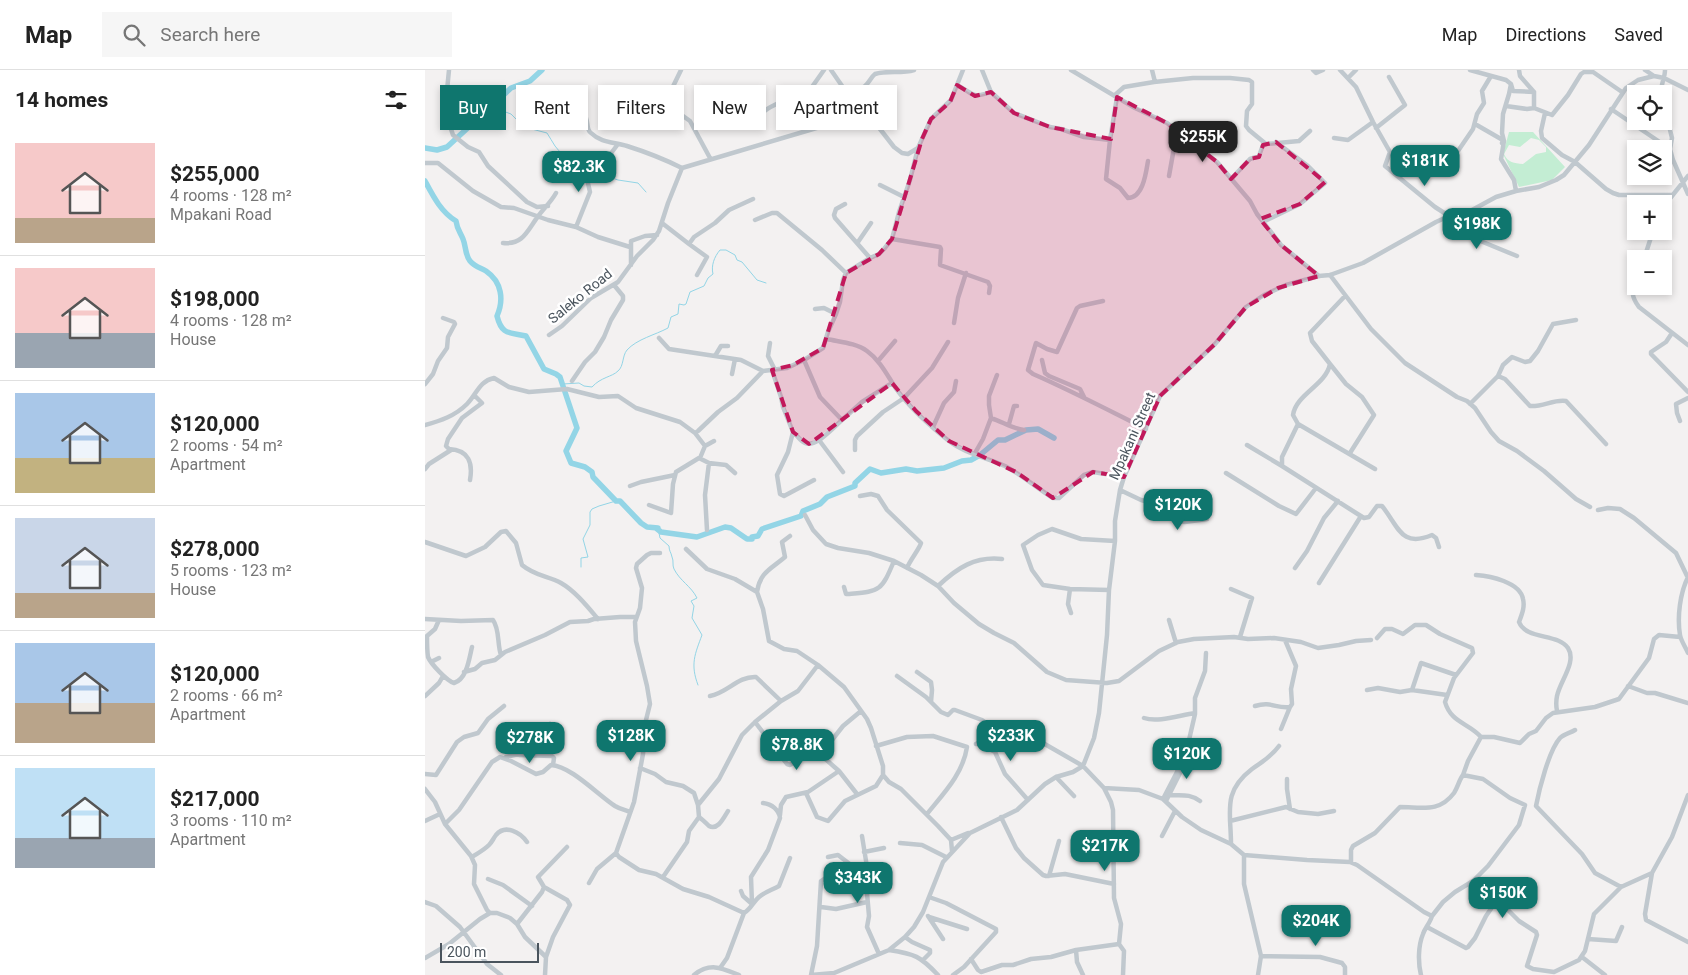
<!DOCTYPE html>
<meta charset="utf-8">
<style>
:root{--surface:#fff;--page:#f6f6f6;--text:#222;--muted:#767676;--line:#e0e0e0;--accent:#0f766e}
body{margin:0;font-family:Roboto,sans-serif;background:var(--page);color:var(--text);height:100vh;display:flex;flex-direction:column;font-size:19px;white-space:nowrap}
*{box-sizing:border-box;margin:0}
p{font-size:16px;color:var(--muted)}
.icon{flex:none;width:28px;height:28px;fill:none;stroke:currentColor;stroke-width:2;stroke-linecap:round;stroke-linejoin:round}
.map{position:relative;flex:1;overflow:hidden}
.sheet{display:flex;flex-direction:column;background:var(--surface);width:425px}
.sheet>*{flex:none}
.banner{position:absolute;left:15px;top:15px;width:475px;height:45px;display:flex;gap:10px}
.buttons{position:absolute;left:1202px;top:15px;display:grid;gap:10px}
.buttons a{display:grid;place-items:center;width:45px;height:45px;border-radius:0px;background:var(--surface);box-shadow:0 2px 8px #0003;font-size:25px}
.scale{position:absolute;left:15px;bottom:12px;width:99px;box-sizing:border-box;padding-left:5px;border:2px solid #4a545d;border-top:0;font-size:14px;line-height:18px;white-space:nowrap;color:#4a545d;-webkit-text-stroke:4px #fff;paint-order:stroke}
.price{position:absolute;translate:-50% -42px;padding:0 11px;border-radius:10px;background:var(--accent);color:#fff;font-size:16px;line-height:32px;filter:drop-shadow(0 1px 2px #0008)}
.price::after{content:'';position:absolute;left:50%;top:30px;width:15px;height:11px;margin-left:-8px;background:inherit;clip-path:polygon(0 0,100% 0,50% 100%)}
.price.active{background:#222;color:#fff}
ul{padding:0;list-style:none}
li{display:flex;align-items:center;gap:15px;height:125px;padding:0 15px}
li+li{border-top:1px solid var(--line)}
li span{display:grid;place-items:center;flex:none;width:140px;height:100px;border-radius:0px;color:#555}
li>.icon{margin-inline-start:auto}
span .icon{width:60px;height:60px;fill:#fffc;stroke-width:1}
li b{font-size:21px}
h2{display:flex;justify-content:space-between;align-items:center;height:60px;padding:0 15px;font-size:21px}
.chip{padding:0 18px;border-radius:0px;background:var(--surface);box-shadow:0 2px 8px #0003;font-size:18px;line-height:45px}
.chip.active{background:var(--accent);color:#fff}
header{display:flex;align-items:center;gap:30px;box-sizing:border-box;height:70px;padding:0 25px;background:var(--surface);border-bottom:1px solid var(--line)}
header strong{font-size:24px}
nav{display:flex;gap:28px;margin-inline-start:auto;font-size:18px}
.search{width:350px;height:45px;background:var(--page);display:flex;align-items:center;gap:12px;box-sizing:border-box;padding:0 18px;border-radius:0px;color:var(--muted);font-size:19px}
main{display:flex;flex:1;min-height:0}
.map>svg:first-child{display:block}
.green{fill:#c3edd3;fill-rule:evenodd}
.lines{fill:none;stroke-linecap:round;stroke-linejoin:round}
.stream{stroke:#93d5e6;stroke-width:1}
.river{stroke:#93d5e6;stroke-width:5.5}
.minor{stroke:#c0c8ce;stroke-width:4.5}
.marked{fill:#c2185b;fill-opacity:0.2;stroke:#c2185b;stroke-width:4;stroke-dasharray:10 6;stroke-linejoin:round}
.labels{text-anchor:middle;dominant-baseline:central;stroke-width:5;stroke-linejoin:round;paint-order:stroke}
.street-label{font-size:14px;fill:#4a545d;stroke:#fff}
</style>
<header>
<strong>Map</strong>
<div class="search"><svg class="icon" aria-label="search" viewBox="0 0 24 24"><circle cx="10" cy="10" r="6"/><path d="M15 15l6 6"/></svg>Search here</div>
<nav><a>Map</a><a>Directions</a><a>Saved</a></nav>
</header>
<main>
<section class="sheet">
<h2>14 homes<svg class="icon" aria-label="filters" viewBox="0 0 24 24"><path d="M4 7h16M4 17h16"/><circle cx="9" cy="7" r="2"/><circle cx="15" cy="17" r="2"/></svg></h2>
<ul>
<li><span style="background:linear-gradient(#f6c9c9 75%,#b9a48a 0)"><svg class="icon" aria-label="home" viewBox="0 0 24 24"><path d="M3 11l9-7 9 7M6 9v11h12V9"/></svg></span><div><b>$255,000</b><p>4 rooms · 128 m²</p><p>Mpakani Road</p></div></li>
<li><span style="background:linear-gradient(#f6c9c9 65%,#9aa5b1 0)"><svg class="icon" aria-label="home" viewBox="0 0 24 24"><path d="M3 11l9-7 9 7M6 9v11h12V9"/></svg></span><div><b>$198,000</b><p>4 rooms · 128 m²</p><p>House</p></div></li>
<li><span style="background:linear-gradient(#a9c7e8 65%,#c2b280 0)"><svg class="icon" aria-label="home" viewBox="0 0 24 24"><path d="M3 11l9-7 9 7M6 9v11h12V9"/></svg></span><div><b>$120,000</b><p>2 rooms · 54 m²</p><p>Apartment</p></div></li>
<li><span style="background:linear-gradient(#c9d6e8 75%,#b9a48a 0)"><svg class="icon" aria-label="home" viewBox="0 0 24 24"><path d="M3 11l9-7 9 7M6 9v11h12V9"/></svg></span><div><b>$278,000</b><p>5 rooms · 123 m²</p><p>House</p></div></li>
<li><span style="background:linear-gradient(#a9c7e8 60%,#b9a48a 0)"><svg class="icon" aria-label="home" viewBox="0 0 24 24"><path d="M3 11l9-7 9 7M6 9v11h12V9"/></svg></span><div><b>$120,000</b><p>2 rooms · 66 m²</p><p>Apartment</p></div></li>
<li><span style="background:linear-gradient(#bfe0f5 70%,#9aa5b1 0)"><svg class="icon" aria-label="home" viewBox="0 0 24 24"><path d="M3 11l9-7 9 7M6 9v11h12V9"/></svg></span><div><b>$217,000</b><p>3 rooms · 110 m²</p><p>Apartment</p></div></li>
</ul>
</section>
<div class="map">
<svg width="1263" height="905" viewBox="0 0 1263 905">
<rect width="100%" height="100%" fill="#f3f1f1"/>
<path class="green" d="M1084,62H1108L1140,97L1127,110L1094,117L1078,84ZM1106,68L1114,70L1121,77V82L1111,84L1098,94C1089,93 1083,93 1079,84L1084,75L1095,77Z"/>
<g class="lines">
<path class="stream" d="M67,37L86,44L99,57L122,63C125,67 127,72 130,76C140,89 151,96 166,101
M170,102L193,110L213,113L221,122
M138,314L154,313L159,316L167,317C176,307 187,307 193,301C199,296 197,286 202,280C212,269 230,265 243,258L246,247L253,244L254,234L259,235L261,234L265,222L279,216L283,208L288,204C286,196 289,187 295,180H301L310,185L312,190L317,192L332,210L341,213
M233,458L235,468L244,476C244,481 246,482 247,487C249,491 247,495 249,499C255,511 266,516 272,528L266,531L269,536L267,548L277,565C270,584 265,594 273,615
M156,497V488L163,487L158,469L165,455V442L167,439L174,436L191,431"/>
<path class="river" d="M0,78L12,80L22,77L86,18L105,11L117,0
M0,111C8,126 16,142 31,151C32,159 35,162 38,169C41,176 40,185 45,191C50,197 56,198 61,201C77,212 79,230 72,246C77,266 85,262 101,266L119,299L131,304L135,307L152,358L141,381L146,393L160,397L167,402L168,407L191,431H195L216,453L222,457L233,458H231L236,462L272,467L300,457L306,458L322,469H327V467L333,466L337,459L376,446L378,441L395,434L402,427L430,416V413L445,399L456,403L481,399L492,401L519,398L537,391L546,390L555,385L573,370H580L601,360L613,359L629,368"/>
<path class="minor" d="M24,0L20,41L28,65L43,77L54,82L63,96L102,132L112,137L123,136
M256,0L240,33L265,51L285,88
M406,0L433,39
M557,0L566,22L589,43L625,57L636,59L659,67L685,70L681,109L695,118L703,128C718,128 721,103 723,91
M646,0L710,38L742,53L792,92L825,131L832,144L856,175L894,206
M727,0L730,12
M888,0L891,3L898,0
M915,0L931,17L948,52L965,82L960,96L1010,137L1024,146
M1045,0L1081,10L1086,14L1084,24L1078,44L1077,63L1079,71L1076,89L1089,110L1091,121
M1094,0L1095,6L1109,22
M1220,0L1229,6
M923,8L931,0
M1086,14L1088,21L1109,22V38L1127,45L1143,25L1156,4L1159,2H1168L1197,22
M532,15C549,24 546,29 566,22
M1236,24C1235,15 1240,9 1240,0
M690,25L699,17L729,12L768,8H805L824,10L827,12V34L822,41L821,56L824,60L841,74
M426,30C428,23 435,20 440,16C444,13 446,7 450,4C462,0 477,4 489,0
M1239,35L1247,68L1245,79L1248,90L1263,124
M1081,36L1102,39L1109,38
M1186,39L1245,79
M133,42L158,43C165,50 160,59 166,63C176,73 190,72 202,76C221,82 239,89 257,98
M1120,43L1116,61L1117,68L1137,85L1150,92L1181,119L1188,123L1194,125H1247
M332,52C336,38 352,35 363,28C366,26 369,23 373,21L382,24L399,0
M1050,54L1076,69L1078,70L1077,73
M951,58L980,35L964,7
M909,68L923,70L948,52
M685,70L692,27
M0,93H13L48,121L76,137L89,138L123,150L151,157L173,167L205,177
M1022,97L1048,59L1052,44L1059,33L1057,21L1066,6
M744,106L752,61
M806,109L825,89L834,86L838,75L841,74L874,71L885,61
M455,115L479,127
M420,134L411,139L409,145L410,148L445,188
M1239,136L1263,106
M1036,146L1053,170L1092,186
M330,150L347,143H352L397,180L421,203
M838,152L875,134L900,113L883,96L851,72
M237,153L264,174L269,167L290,153L304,140L328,129
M151,157L165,122L162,109L168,102L175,98L193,74
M467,169L515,177L516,179L515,195L563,212L565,216L564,223
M433,172L446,153
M78,173C99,175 103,159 114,145C120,137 126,132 131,123
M264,174L282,187L272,205
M1219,189L1228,161
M206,195V171L220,166L232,165
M905,205L946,259L980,293L1032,327L1042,331L1050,338L1066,362L1074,371L1092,381L1119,401L1151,429L1165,437
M1211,207C1206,218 1206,227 1214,237L1263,275
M920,226L885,263L887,271L905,294C901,315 871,324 868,345L873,354L950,399
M678,231L655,236L652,238L632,282L622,279L611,273L603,300L608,304C647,321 683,340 721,359
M390,239L399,238L411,244
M529,253L533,228L541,203
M1247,263L1241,272L1226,282V284L1263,322
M124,265L137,256L166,228L193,212L212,186L228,170L234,161L243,133L257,98L405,54L433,39L448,50L469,77L477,83L483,84L493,78
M234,268L244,279L316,290L338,301
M402,269C415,272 431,273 442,281C456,291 463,307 472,320C486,339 506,357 524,371C539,383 563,388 580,396C597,405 612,418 628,428H634L659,405L668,402L699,407
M345,273L343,286L350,300
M290,286L296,276H303
M379,290L395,327L417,350L437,332L467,313
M617,290L620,303L624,306L655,319L659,327
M453,291L470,271
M905,294L921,314L937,327L949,345L925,383
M347,300L356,327L358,337L368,362L363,382L352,405L355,424L359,426L389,410
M307,304L310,289
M1073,306L1078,295L1087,287L1100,292L1105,291L1113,281L1128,254L1151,250
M147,311L160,292L170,282L179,267L186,250L198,230V226L189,215
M0,314L8,304L13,291L22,278L23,267L30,254L29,252L18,248
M1045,334L1073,306L1080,309L1105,336C1118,337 1129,329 1141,331L1181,374
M566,348C578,352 588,359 599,360
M1255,351L1252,343L1251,334L1263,328
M584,354L589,336H592
M873,354L857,387V396L939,448L944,447L952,436H957C974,457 976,478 1007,465L1011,468L1014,477
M0,355C15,351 30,346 42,334C52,324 54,311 69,308L84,317L104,322L142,319L174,327L193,326L211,338L255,352L270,363L273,361L293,342L312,328L338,301L362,298L379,290L398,278L403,262L411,244L415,232L418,210L421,203L445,188L454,184L459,179L467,169L474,142L485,110L493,78L506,49L526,30L538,0
M508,357L519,333L529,322L531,311
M368,362C372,365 375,371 380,373C391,378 409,357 417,350
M270,363L280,376L275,388
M394,370L418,402
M822,375L857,396
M280,376L289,371
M430,380V370L432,366L458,342L479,328L507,298L523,272
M550,383L558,369L566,348L564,335V326L572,305
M0,399L4,394L26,380
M801,403L854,436L871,444L891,418
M45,410C48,393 44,380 24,379L21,376L23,369L37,348L57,333L49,325
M205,416L216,412L250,405
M695,420L716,430L740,436L751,451L760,452L782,449
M435,426L446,424L453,426L462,440L496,473C495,478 485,490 482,498
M224,435L246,443L248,414L251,402L274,388L284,393L301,395L310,403
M1173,440L1183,438L1195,439L1209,448L1251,483L1263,508
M380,445L388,460L401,474L413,478L444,483L469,491L496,505L513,516L529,533L554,554L569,563L589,573L622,602L641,610L682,613L694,611L734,581L753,572L769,569L809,567L823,569L849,568L876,572L893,578L914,575L931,571L946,570
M282,460L280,425L284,393
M0,472L41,486L60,477L76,462L81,461L91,473L97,495C110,506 123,506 136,513C150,521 162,536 173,549
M261,479L282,499L310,509L332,522L338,539L344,571L359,579L372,581L393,595L419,617L442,649L446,658L458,696V705L464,712L476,719L513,756L526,770L527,781
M235,483H226L222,485L212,494L211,498L217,518L215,538L210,552L211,571L222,616L225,634L221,650L218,684L209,732L191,783L194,787L214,800L231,804L258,819L284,827L319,843
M870,498L882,481L899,448L913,431
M1051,505C1065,506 1095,512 1098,529C1100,537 1097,544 1094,552C1101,570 1133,563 1143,578C1152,592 1135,611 1132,626C1131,631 1131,636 1132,641
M1263,507C1255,523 1252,547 1255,565C1256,571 1261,578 1263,583
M894,513L936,446
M513,516C532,498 550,486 577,489
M419,517L421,524H423C455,521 456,522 469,491
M645,519L643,534L646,543
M806,519L827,528L815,567
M684,520L645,519L618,515L607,500L598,475L613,465L627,459L656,469L690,471
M332,522C335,502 346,499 360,487L357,472L365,466
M0,549L36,551L68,550C75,560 72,574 76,585
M14,550L10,559L2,566C2,572 2,580 3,587C6,594 22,611 29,613C42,609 44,589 47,577
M744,550L751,573
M952,568L960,559H967L978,564L990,555H1001L1015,564L1047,578L1048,583L1029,608L1020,632C1026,653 1044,653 1056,667
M6,592L14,588
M39,602L50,599L57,593L70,590L80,582L120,565L145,552L163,551L169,549L195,547H211
M492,602L506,612L507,620L506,632L516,642L523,645L528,640H530L557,650L573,662L611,669L658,696L679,718L686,732L688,740L689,828L696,854L694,874L699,881L698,905
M472,606L501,627L506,632
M1203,616L1222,623H1230L1263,633
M942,620L953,618L975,622L987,620L1022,625
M987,620L996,593L1031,605
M0,626L14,613L18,606
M285,626C302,623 313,606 331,607L356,631
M830,636C847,631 851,639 865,637L867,634L866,619L871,596L860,570
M719,648C733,653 755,645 770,643
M330,652L362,694L365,695L389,679L414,701L432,724
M856,659L865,637
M1150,660C1145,663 1139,664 1135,668C1124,680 1114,720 1111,736L1157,784L1170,803L1196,817
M551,674L554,673L570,682L582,664
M451,676L482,667L508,666L542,677C538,704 518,724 502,744
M570,682L580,704L603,730
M396,684L418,656L436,641
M94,685L127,686L129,688L128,695
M81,687L94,684L125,654
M215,698L230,704L241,712L258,716L269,723L273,735
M0,704L11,705L32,672L39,667L53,663L63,649L79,636
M1038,705L1043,691L1056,667H1069L1095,673L1104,664L1111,661L1121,648L1128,643L1170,637L1194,629L1224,588L1229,569L1234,565L1255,567
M631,707L649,726
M862,709V719L865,739
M679,718L714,720L738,729L757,747L776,760L806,774L819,785V814L836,886L833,905
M0,719L10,732L20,754L46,786L50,795L49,814L62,840L65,843H72L85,848L92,854L100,867L121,887L120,905
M381,723L392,747L403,751L420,731L451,716L458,705
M744,725C756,726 764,723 775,731
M738,729L752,702L764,670L770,644V628L780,601L781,583
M741,731L756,701L771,696L778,689
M355,745L356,735L361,727L383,722L414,701
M274,747L273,735L294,709L317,665L330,652L356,631L373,621L393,595
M576,747L591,778L599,788L618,805L621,806L640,804L689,814
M0,751L15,744
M805,751L861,737L873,742L893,744L909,741
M20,754L34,740L67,692L75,687L86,691L111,704L118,702L126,695C146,696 173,725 190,736C195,739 200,740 205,742
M437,766L442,797L440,800
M737,766L750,741
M526,770L543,763
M475,773L497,775L521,787
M806,774C806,742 797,722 827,699C838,691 845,688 854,676
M439,782L459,778
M819,785L882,790L925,792L932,795L999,842L1007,846C1005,853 1000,858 998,864C993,876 993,893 996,905
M47,787C53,783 59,780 64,775C67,772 68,769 71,765C80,754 95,762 102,772
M403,787L413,785L426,795L440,800L444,846L442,857L454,884
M926,792V780L928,776L950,763L975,737C997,737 1014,743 1029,723C1033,717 1034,710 1038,705L1058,709L1085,728L1100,735L1094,755L1063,796L1048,811L1030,822L1018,832L1007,846
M1227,803L1220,844L1221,850L1263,872
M624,806L634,771
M238,807L262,772L264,761L274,747C278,750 281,753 284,756C293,761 299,747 303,741
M63,809L78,815L107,836
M164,813L172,799L191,783
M119,817L142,830L145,835L128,867L121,887
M316,821L318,826L327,834
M504,827L521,833L571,859V862L539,897L528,905
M0,832L11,836L35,857L62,894L76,905
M327,834L326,807L343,780L355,748C354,740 347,734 338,733
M396,837L411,839L442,832
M503,846L518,869
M504,847L542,859
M92,854L117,822L119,817L113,807L142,777
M1002,857L1041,878L1043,877L1050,868L1061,846L1070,833H1076L1094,851L1111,862L1112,865L1102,896L1108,899L1129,902L1154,890L1160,881L1169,844L1196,817L1227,803L1247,767L1263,725
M480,867L487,872L505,880V883L498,890
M1163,869L1191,871L1197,857
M464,880C490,884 495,886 513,905
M836,886L895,887L917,893L920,897V905
M1157,887L1180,905
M0,888L24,874L55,849L65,843
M546,889L553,900L556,902L577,895H588L606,889L626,887L651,880
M295,898L302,888L319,843C326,839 328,832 334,827C340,822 347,820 354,816L365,788
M269,905C285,892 297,898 314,905
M386,905L409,903L464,880L480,867L489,857L498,842L518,792L545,763L592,740L620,714L631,707L648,702L658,696L669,668L674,643L682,565L684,520L690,471V451L695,420L699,407L735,326L790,274L821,237L839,225L861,215L894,206L905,205L938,193L1011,152L1024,146H1036L1071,127L1091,121L1114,117L1131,110L1139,105L1164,75L1201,18L1213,10L1229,6L1239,8L1263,20
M386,905L392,876L396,811L405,805H441
M658,905L652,892L651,880L694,874"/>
</g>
<path class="marked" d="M532,15L550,26L566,22L589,43L625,57L686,69L692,27L742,53L792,92L806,109L825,89L834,87L838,75L851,72L900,112L875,134L835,149L856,175L894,206L853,218L821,237L790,274L735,326L699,407L668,402L628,428L591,402L524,371L491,341L467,313L384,374L368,362L347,300L368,295L398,278L421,203L454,184L467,169L497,69L506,49L525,32Z"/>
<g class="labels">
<g class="street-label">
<text transform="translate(155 226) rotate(-39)">Saleko Road</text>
<text transform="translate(707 366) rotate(-66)">Mpakani Street</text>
</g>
</g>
</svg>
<div class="buttons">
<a><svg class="icon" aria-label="locate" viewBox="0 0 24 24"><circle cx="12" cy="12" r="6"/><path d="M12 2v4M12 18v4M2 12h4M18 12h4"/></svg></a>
<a><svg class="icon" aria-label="layers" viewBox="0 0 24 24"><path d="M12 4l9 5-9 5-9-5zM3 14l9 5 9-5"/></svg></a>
<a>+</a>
<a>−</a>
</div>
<div class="scale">200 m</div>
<b class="price active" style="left:778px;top:93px">$255K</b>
<b class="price" style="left:1000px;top:117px">$181K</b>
<b class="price" style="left:154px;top:123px">$82.3K</b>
<b class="price" style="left:1052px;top:180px">$198K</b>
<b class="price" style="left:753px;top:461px">$120K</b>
<b class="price" style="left:206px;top:692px">$128K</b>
<b class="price" style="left:586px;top:692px">$233K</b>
<b class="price" style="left:105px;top:694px">$278K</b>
<b class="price" style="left:372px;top:701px">$78.8K</b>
<b class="price" style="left:762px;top:710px">$120K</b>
<b class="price" style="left:680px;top:802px">$217K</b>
<b class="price" style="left:433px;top:834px">$343K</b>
<b class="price" style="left:1078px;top:849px">$150K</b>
<b class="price" style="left:891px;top:877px">$204K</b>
<div class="banner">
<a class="chip active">Buy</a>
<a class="chip">Rent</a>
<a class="chip">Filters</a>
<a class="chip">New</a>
<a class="chip">Apartment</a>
</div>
</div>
</main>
